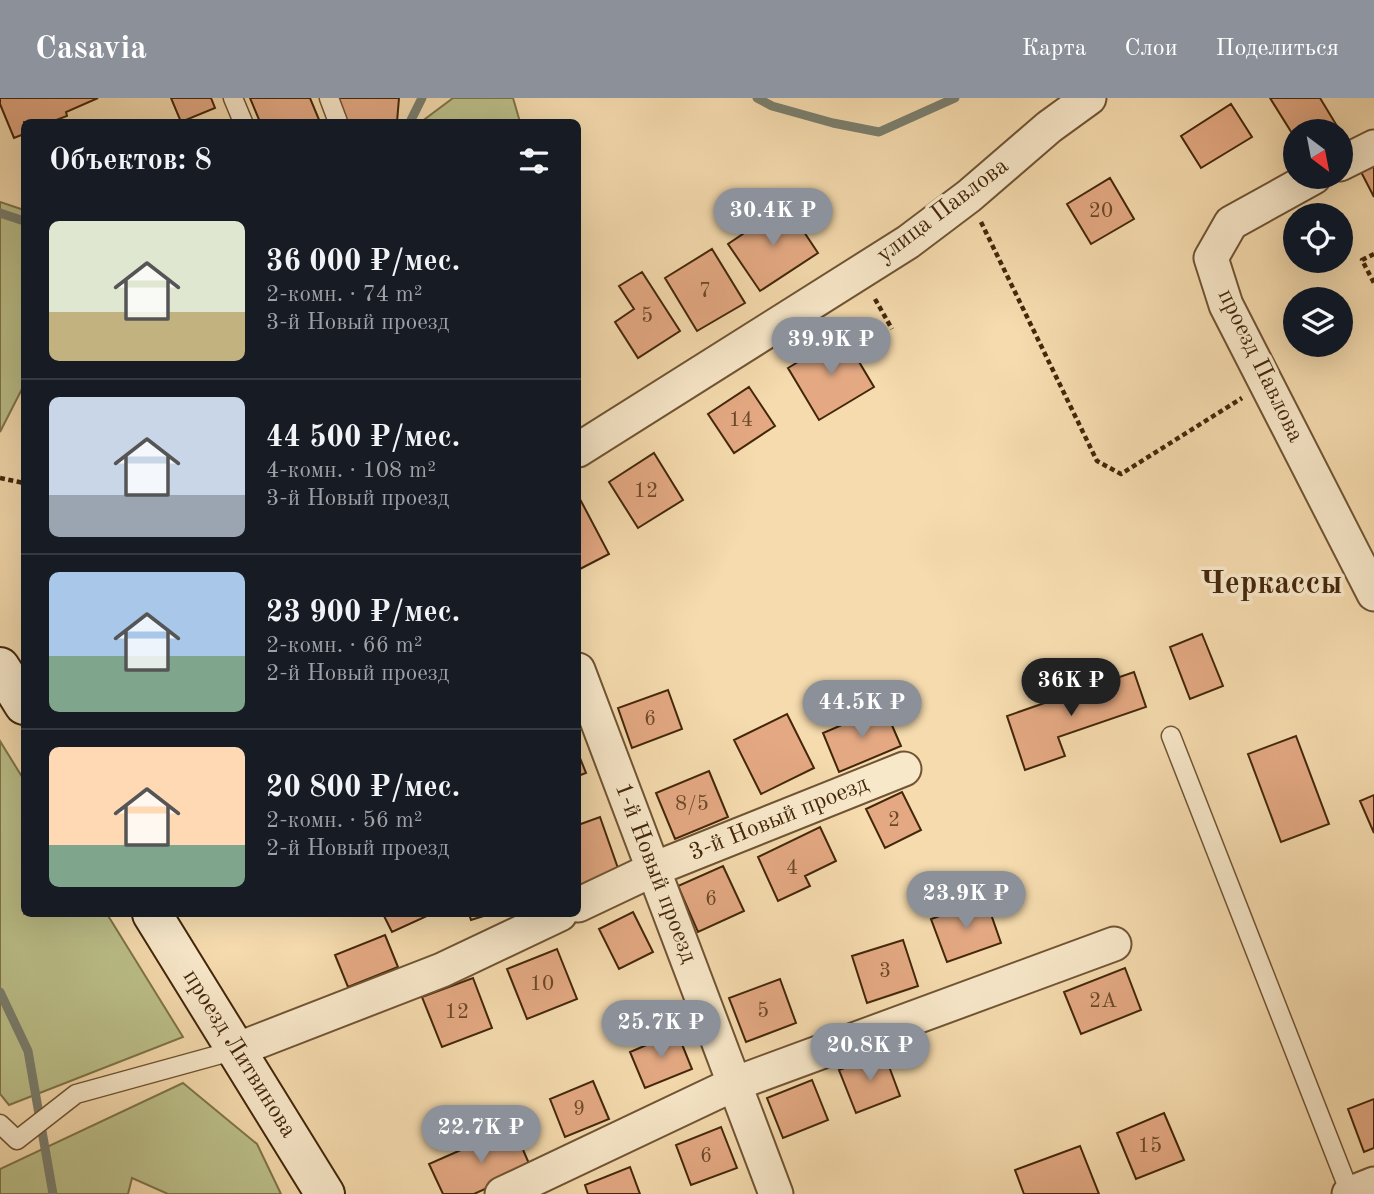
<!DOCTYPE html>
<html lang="ru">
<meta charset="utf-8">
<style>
:root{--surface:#171b24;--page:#20242c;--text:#f1f3f6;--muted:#9ea1a6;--line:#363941;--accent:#8c9099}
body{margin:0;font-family:"Old Standard TT",serif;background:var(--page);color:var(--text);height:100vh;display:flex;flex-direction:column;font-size:26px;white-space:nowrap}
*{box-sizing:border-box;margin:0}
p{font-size:23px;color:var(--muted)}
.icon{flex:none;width:38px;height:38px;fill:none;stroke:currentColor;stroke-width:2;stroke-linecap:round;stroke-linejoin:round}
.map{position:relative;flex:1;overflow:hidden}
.sheet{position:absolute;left:21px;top:21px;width:560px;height:798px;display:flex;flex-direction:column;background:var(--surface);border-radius:10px;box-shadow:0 7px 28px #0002}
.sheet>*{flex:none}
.needle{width:46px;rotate:148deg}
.tools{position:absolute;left:1283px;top:21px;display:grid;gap:14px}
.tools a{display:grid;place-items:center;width:70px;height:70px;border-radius:50%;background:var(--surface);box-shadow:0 7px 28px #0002;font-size:35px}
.price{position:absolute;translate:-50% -60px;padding:0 16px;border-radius:24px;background:var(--accent);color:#fff;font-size:23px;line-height:46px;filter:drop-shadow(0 2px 4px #0008)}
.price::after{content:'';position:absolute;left:50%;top:42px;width:21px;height:16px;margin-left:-10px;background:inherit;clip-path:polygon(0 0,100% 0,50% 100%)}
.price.selected{background:#222;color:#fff}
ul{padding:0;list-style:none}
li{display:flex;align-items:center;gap:21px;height:175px;padding:0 28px}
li+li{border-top:2px solid var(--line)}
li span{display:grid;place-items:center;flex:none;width:196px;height:140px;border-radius:10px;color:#555}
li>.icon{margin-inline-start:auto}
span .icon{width:84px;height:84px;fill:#fffc;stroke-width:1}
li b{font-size:30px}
h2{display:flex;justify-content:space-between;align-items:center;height:84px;padding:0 28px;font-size:30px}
header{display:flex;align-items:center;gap:42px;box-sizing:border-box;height:98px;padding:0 35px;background:var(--accent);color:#fff}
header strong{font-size:33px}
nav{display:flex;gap:38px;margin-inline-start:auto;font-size:24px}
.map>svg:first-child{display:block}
.green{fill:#bcc08a;stroke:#80744a;stroke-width:2}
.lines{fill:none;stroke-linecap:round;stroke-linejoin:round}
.stream{stroke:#7a7f6f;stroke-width:9}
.building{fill:#e4a983;stroke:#43270a;stroke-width:2}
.lane-casing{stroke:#705433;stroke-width:21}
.street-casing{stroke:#705433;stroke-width:37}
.secondary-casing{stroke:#43270a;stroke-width:42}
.path{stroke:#43270a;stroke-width:4.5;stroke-dasharray:5 3.5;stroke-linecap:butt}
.lane{stroke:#f8e8ca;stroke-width:18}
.street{stroke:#f8e8ca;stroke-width:33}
.secondary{stroke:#f8e8ca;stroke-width:38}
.labels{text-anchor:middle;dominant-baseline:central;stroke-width:7;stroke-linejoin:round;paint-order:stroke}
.number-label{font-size:21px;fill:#6b4828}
.street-label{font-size:24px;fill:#43270a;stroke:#f8e8ca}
.district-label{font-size:32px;font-weight:bold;fill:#43270a;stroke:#f8e8ca}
</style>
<header>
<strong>Casavia</strong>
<nav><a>Карта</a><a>Слои</a><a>Поделиться</a></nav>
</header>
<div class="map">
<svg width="1374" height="1096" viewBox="0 0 1374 1096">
<rect width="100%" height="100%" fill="#f5dbae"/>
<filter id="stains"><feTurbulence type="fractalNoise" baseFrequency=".00286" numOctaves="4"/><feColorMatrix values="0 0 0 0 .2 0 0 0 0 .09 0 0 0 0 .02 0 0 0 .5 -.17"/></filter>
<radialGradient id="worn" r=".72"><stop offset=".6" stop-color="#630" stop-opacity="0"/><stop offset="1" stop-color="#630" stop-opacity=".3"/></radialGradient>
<path class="green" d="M453,0H513L520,24H421Z
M0,104L24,112V287L0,334Z
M0,643L24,682V816H107L183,939L9,1007L0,996Z
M183,985L257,1046L281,1096H168L132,1080L128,1096H0V1071Z"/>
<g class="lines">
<path class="stream" d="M757,0L772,8L833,25L879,34L955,0
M410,24L422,0
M0,115L24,123
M0,894L28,953L53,1096"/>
</g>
<path class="building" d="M0,0H98L66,14L67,18L51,24H24V36L14,40L0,6Z
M171,0H211L215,10L181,24Z
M250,0H310L320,24H260Z
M336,0H399L397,24H346Z
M1270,0H1320L1340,33H1295V40Z
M1231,6L1252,39L1201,70L1181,38Z
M1374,67V99L1361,74Z
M1110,80L1134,121L1091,146L1067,106Z
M786,107L818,155L760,193L728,146Z
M712,151L745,205L697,233L665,180Z
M642,174L680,233L638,260L615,224L634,211L619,188Z
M843,237L874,289L819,322L788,270Z
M749,289L775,328L734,355L708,316Z
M654,355L683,402L638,430L609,384Z
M581,403L609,456L578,472V405Z
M1202,536L1223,588L1190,601L1170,549Z
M1134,574L1146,609L1058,639L1065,658L1025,672L1007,618Z
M668,592L682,631L632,650L618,610Z
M884,609L901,648L839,674L823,635Z
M787,616L814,670L761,696L734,642Z
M1296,638L1329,726L1281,744L1248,656Z
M578,655L586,675L578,678Z
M709,673L728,719L675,741L656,695Z
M902,694L921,732L885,750L866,711Z
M1374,697V735L1360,703Z
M600,719L620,776L579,790L578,727Z
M820,729L836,763L805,778L810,788L778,803L758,759Z
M723,768L744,813L698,834L678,788Z
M986,802L1001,845L947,864L931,821Z
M633,814L653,854L619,871L599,831Z
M383,816H425L427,818L392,834Z
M469,816H490L471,822Z
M385,837L398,869L348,889L335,857Z
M903,842L918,888L867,905L852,858Z
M557,851L577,901L527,921L507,871Z
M1125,870L1141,912L1081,936L1064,894Z
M473,880L492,930L442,949L422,899Z
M780,881L796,925L746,944L729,900Z
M677,934L692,971L645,990L630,954Z
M884,955L900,998L856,1015L839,972Z
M812,982L828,1022L783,1040L767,1000Z
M593,983L609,1021L565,1039L550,1001Z
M1374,1001V1050L1364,1054L1348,1011Z
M1164,1015L1184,1062L1136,1081L1117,1035Z
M513,1029L531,1070L474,1096H443L429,1066Z
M721,1029L737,1070L691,1087L676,1047Z
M1080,1048L1099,1096H1024L1015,1072Z
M630,1069L640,1096H588L585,1087Z"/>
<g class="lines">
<defs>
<path id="lane" d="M233,0L243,24
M329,0L338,24
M1171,638L1350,1095
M0,1026L17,1042L76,996L236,952"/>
<path id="street" d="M1340,66L1374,49
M1314,79L1231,125L1211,160L1226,207L1374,496
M578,352L908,144L969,98L1049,29L1089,0
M578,572L776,1096
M578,807L654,771L904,671
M236,952L442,872L560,816
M502,1096L734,986L1114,846
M1349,1096L1374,1086"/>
<path id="secondary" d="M0,569L24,607
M152,816L325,1096"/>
</defs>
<use href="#lane" class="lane-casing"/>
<use href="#street" class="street-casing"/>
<use href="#secondary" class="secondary-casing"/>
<path class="path" d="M981,124L1097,363L1121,376L1242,300
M1374,156L1362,162L1374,185
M875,201L892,231
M0,380L24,385"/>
<use href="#lane" class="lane"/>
<use href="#street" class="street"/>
<use href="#secondary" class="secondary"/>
</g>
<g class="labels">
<g class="number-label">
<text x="1101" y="113">20</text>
<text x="705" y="193">7</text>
<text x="647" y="218">5</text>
<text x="741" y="322">14</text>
<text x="646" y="393">12</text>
<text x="650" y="621">6</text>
<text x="692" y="706">8/5</text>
<text x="894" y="722">2</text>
<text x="792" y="770">4</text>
<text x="711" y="801">6</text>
<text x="885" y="873">3</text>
<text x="542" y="886">10</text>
<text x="1103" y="903">2А</text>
<text x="763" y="913">5</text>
<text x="457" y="914">12</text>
<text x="579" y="1011">9</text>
<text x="1150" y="1048">15</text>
<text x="706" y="1058">6</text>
</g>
<g class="street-label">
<text transform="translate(943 113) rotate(-37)">улица Павлова</text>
<text transform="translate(1260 268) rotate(64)">проезд Павлова</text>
<text transform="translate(779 721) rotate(-22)">3-й Новый проезд</text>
<text transform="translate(655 775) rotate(69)">1-й Новый проезд</text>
<text transform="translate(239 956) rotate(58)">проезд Литвинова</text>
</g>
<g class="district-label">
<text x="1271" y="487">Черкассы</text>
</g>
</g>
<rect width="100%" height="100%" filter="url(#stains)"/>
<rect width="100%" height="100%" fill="url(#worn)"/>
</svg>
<div class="tools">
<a><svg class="needle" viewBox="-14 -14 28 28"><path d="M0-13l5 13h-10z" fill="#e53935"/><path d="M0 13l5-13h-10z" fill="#9ea1a6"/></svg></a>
<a><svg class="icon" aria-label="locate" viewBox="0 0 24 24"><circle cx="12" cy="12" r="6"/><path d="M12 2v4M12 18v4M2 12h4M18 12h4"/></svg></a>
<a><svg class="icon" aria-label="layers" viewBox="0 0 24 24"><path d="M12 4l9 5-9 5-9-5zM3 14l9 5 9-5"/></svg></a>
</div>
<b class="price" style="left:773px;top:150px">30.4K ₽</b>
<b class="price" style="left:831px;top:279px">39.9K ₽</b>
<b class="price selected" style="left:1071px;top:620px">36K ₽</b>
<b class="price" style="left:862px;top:642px">44.5K ₽</b>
<b class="price" style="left:966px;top:833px">23.9K ₽</b>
<b class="price" style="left:661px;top:962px">25.7K ₽</b>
<b class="price" style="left:870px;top:985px">20.8K ₽</b>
<b class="price" style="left:481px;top:1067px">22.7K ₽</b>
<section class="sheet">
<h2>Объектов: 8<svg class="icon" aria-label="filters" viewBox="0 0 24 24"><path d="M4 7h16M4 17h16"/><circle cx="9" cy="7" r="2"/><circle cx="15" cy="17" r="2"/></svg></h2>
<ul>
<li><span style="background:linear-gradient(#dfe7d0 65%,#c2b280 0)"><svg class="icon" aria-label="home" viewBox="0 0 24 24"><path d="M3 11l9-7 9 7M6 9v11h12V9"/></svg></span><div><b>36 000 ₽/мес.</b><p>2-комн. · 74 m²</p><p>3-й Новый проезд</p></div></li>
<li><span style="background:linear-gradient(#c9d6e8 70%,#9aa5b1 0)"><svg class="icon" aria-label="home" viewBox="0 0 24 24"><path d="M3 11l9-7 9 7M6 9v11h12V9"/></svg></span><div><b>44 500 ₽/мес.</b><p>4-комн. · 108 m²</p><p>3-й Новый проезд</p></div></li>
<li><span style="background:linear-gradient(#a9c7e8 60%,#7fa58c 0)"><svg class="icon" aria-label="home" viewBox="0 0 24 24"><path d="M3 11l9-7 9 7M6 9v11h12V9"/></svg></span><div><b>23 900 ₽/мес.</b><p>2-комн. · 66 m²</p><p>2-й Новый проезд</p></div></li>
<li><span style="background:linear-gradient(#ffd9b3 70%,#7fa58c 0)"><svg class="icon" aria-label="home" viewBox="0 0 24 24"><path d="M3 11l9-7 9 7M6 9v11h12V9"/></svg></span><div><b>20 800 ₽/мес.</b><p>2-комн. · 56 m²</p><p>2-й Новый проезд</p></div></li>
</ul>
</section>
</div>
